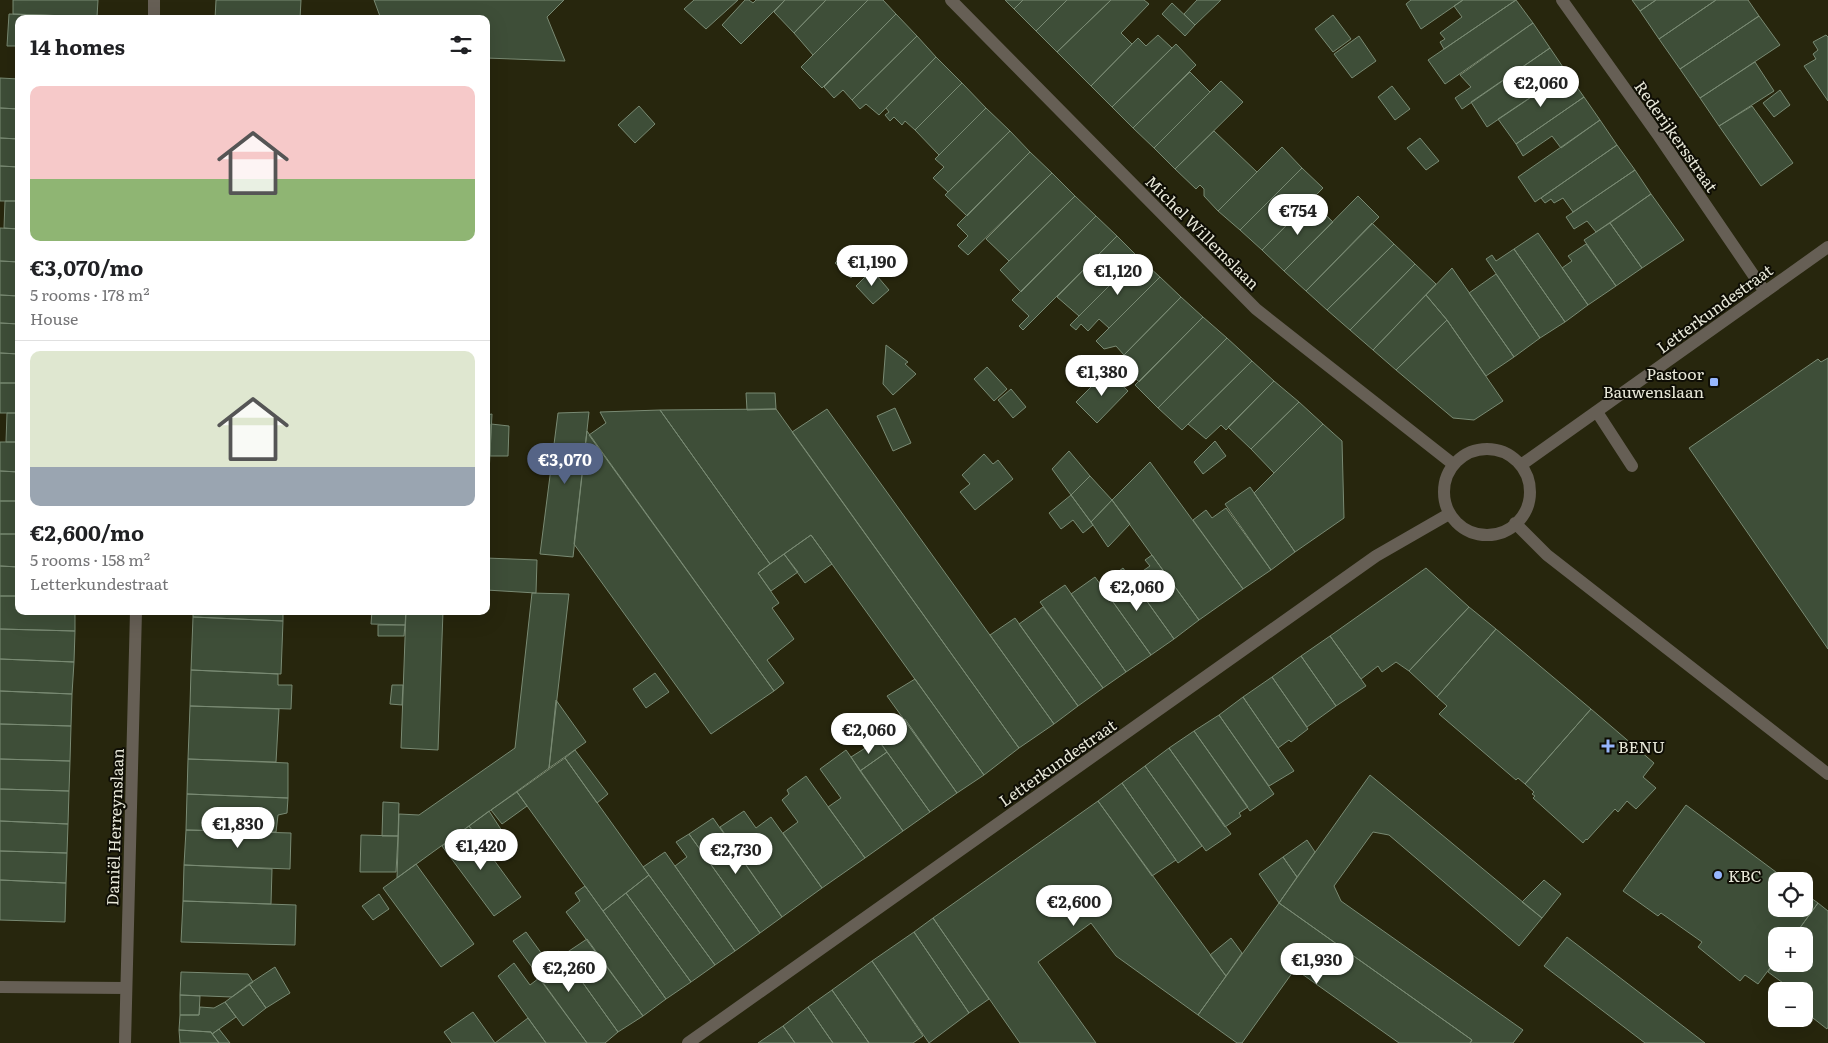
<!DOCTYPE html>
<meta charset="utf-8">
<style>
:root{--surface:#fff;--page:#f2f2f2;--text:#202124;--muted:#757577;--line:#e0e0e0;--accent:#556486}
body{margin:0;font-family:Literata,serif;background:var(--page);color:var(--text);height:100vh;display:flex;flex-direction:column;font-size:19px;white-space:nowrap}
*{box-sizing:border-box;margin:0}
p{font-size:16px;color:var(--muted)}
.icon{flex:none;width:28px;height:28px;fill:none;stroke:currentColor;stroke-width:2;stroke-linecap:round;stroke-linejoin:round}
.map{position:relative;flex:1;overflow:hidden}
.sheet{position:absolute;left:15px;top:15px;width:475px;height:600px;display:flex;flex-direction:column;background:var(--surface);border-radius:10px;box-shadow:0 5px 20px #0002}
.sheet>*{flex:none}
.buttons{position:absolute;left:1768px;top:872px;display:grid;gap:10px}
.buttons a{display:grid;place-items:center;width:45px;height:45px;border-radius:10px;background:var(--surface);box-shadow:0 5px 20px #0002;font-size:25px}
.price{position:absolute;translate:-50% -42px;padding:0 11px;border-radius:18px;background:#fff;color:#222;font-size:16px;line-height:32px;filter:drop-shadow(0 1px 2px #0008)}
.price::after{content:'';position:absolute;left:50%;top:30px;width:15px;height:11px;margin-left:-8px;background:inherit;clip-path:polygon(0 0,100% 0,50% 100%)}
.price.active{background:var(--accent);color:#fff}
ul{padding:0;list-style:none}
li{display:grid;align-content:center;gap:10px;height:265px;padding:0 15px}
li+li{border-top:1px solid var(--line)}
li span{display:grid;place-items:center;height:155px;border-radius:10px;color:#555}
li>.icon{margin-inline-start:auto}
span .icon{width:90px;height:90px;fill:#fffc;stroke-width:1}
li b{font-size:21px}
h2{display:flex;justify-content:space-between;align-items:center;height:60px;padding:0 15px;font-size:21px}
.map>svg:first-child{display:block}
.building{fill:#3e4e38;stroke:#798a73}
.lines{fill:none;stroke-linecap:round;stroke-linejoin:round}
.minor{stroke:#665f55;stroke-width:12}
.poi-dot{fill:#96b6fd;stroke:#0f0e05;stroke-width:2}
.labels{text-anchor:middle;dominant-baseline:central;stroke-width:4;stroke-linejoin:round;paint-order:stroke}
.street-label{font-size:16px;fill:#e8e8d9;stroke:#0f0e05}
.poi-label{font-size:16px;fill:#e8e8d9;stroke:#0f0e05;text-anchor:start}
</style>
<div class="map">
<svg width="1828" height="1043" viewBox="0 0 1828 1043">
<rect width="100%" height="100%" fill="#27260d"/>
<path class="building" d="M13,0H98L97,17L13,14Z
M216,0H301L300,19H215Z
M374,0H564L547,17L565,61L486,58V19H381Z
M694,0H738L706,29L684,9Z
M745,0H749L753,3L756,0H785L741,44L722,25Z
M785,0H826L794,33L774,12Z
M826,0H868L813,55L794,33Z
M868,0H883L896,14L822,88L801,67Z
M1005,0H1023L1014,9Z
M1023,0H1067L1036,31L1014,9Z
M1067,0H1111L1057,52L1036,31Z
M1111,0H1144L1149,4L1121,33L1132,44L1091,86L1057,52Z
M1197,0H1221L1195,25L1184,14Z
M1411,0H1463L1421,29L1406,4Z
M1463,0H1516L1444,49L1440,42L1445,39L1440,33L1462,17L1454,6Z
M1516,0L1533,23L1445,84L1428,60Z
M1632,0H1656L1640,11Z
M1656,0H1716L1659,39L1640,11Z
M1716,0H1748L1759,16L1680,69L1659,39Z
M1172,3L1195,25L1185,36L1162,14Z
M9,14L97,17V19H19V46H7Z
M896,14L917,36L852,100L843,90L834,98L824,87Z
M1333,15L1351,39L1333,52L1315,29Z
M1759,16L1780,45L1700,98L1680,69Z
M1533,23L1550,48L1462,109L1455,98L1471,87L1460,75Z
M1158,35L1172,48L1112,107L1091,86L1138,38L1146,46Z
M1826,35L1828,37V101L1804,66L1816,59L1813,54L1818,50L1813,42Z
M917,36L936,57L879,115L866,104L860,109L852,100Z
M1359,36L1376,61L1352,78L1334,54Z
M1176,44L1196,65L1133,128L1112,107Z
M1550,48L1567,73L1487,127L1471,102Z
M936,57L962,83L915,130L905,121L902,125L894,117L890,121L885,115L889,112L886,108Z
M1755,62L1774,91L1719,126L1700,98Z
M1190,72L1210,92L1154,148L1133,128Z
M1567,73L1584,97L1516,144L1498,119Z
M0,78L19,79V109L0,108Z
M1221,81L1243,102L1175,169L1154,148Z
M962,83L986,108L939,155L915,130Z
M1392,86L1410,109L1395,120L1378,97Z
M1780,90L1790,105L1774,117L1763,103Z
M1584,97L1600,120L1561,148L1552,136L1523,156L1516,144Z
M639,106L655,124L635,143L618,125Z
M1752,106L1793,163L1761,186L1719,126Z
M0,108L19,109V139L0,138Z
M986,108L1010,131L948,192L933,178L944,167L935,159Z
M1600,120L1617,145L1535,202L1518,177Z
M1010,131L1030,152L967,216L945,195Z
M1214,131L1257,172L1218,211L1204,196V189L1200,185L1196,189L1175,169Z
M0,138L19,139V167L0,166Z
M1420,138L1439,161L1426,170L1407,148Z
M1617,145L1635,170L1573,212L1563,198L1554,203L1551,199L1545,203L1541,198Z
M1282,147L1302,168L1240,230L1218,211Z
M1030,152L1052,173L968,255L958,246L968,236L957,225Z
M0,166L19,167V201H0Z
M1302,168L1323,188L1262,250L1240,230Z
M1635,170L1651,194L1596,232L1587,221L1574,229L1566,217Z
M1052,173L1075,196L1009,261L986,239Z
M1651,194L1684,240L1642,268L1610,223Z
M1075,196L1096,216L1021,292L1000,270Z
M1358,196L1379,217L1306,291L1284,271Z
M5,201H19V229L4,228Z
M1311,201L1333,222L1284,271L1262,250Z
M1096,216L1117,236L1023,330L1019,326L1029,316L1012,300Z
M1372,223L1394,244L1327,310L1306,291Z
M1610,223L1642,268L1616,286L1584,240Z
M0,228L19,229V262L0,261Z
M1538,233L1588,305L1565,322L1514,249Z
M1117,236L1138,257L1079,316L1057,297Z
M1394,244L1415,264L1350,330L1327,310Z
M1586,244L1616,286L1588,305L1562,268L1572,261L1568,256Z
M851,247L866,262L851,278L835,263Z
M1514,249L1565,322L1540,338L1486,259L1492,255L1496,261Z
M1138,257L1160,277L1109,328L1099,319L1088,331L1081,324L1076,330L1070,325Z
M0,261L19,262V296L0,295Z
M1415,264L1436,284L1373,350L1350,330Z
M1452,268L1514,357L1486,376L1447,320L1426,295Z
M872,270L889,290L873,304L856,286Z
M1496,274L1540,338L1514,357L1469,293Z
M1160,277L1181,297L1124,355L1116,346L1104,349L1096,341Z
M0,295L19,296V324L0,323Z
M1426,295L1447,320L1396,370L1373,350Z
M1181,297L1203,317L1139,382L1119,360Z
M1203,317L1227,338L1158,408L1135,385Z
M1447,320L1503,401L1474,420L1453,418L1396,370Z
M0,323L19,324V354L0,353Z
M1227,338L1252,361L1182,430L1158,408Z
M886,345L908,362L905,364L916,374L893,395L883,384Z
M0,353L19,354V383H0Z
M1828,358V649L1689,448L1818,359L1821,362Z
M1252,361L1274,381L1226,430L1221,425L1206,439L1188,424Z
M987,367L1007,389L994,401L974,379Z
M1107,371L1128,391L1097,423L1076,402Z
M1274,381L1299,402L1251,449L1228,427Z
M0,383H19V413H0Z
M1011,389L1026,407L1013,418L998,400Z
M746,393H775L776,409L747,410Z
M1299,402L1323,424L1274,473L1251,449Z
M895,408L911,443L893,451L877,416Z
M776,409L1019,748L984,775L811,535L770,564L660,410Z
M827,409L1054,724L1019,748L792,432Z
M660,410L770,564L758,573L779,603L772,608L794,639L767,660L784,683L774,691L589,435L606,423L600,412Z
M589,412L573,557L540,554L558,413Z
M7,413H19V442H6Z
M492,414L487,513H486V415Z
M491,424L509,426L508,456H490Z
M1323,424L1342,441L1344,518L1295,552L1254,493Z
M587,431L774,691L711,734L574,544Z
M1215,441L1226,456L1203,474L1194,462Z
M0,442H19V472L0,471Z
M1069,451L1090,476L1071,495L1052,469Z
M984,454L993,464L998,460L1013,479L975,510L960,492L970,484L962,475Z
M1150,462L1243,589L1199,620L1112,500Z
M0,471L19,472V501H0Z
M1090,476L1112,500L1091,522L1071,495Z
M1250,487L1295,552L1271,570L1225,504Z
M1071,495L1093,525L1083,533L1073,520L1061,529L1049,513Z
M1112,500L1130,524L1108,547L1091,522Z
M0,501H19V534H0Z
M1226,508L1271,570L1243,589L1193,520L1206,510L1212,518Z
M0,534H19V567L0,566Z
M811,535L832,564L805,583L784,554Z
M784,554L798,572L771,591L758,573Z
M1152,555L1199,620L1174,639L1131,579L1150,566L1145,560Z
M486,558L537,560L536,593L486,590Z
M0,566L19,567V596H0Z
M1123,568L1174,639L1151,655L1101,585Z
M1426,568L1469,607L1409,671L1396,662L1382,672L1378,666L1361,679L1330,636Z
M1095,577L1151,655L1126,672L1071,594Z
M1065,585L1126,672L1103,688L1040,602Z
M532,593L569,594L549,768L397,878L399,814L419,815L515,748Z
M0,596H19V611H75V631L0,629Z
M1043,607L1103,688L1078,706L1019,624Z
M1469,607L1496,629L1437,697L1409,671Z
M193,611H283V621L193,617Z
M372,611H406L405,625L371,624Z
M406,611H443L438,750L401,748Z
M193,617L283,621L281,674L191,670Z
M1015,618L1078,706L1054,724L990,635Z
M378,625H405L404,636H378Z
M0,629L75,631L74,662L0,659Z
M1496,629L1591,709L1525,784L1518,778L1516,780L1439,714L1447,706L1437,697Z
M1330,636L1366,686L1336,706L1301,656Z
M1301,656L1336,706L1307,727L1272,677Z
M0,659L74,662L72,694L0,691Z
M191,670L278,674V685H292L291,709L190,706Z
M655,673L669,692L646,708L633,689Z
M1272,677L1308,729L1291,742L1289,740L1278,748L1243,697Z
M915,679L984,775L957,793L887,696Z
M392,685H403L402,705L390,704Z
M0,691L72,694L71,726L0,724Z
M1243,697L1294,771L1269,786L1219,715Z
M556,700L586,742L549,768Z
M190,706L279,709L276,762L188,759Z
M1591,709L1654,763L1643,777L1656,788L1636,809L1627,801L1618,812L1615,809L1587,840L1586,839L1583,843L1533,798L1535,796L1532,794L1534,792L1525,784Z
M1219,715L1274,794L1250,811L1194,731Z
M905,719L957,793L930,812L877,738Z
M0,724L71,726L70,761L0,759Z
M1194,731L1248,807L1239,813L1241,816L1225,827L1169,748Z
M878,740L887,752L860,771L851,757Z
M1169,748L1231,834L1206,851L1145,766Z
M575,750L608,794L597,803L565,758Z
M846,750L903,831L865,858L828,807L841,798L820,769Z
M887,752L930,812L903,831L860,771Z
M565,758L649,875L603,911L517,792Z
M0,759L70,761L69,791L0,789Z
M188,759L288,763V798L187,794Z
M1145,766L1202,846L1178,863L1122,783Z
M1370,775L1542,918L1519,946L1389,835L1373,832L1334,886L1341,901L1523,1030L1513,1043H1470L1472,1040L1279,903Z
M806,776L865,858L822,888L783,833L798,822L782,800L789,794L787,790Z
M1122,783L1176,860L1152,876L1098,801Z
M0,789L69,791L68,824L0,821Z
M517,792L527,806L502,824L491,810Z
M187,794L288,798L287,813L278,815L276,832L186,830Z
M1098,801L1226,976L1198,1015L1116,956L1091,923L1038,962L1096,1043H1020L933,918Z
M383,802L399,803L398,836H382Z
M1686,805L1788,881H1776V909H1804V893L1818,903L1794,936H1776V960L1758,984L1745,975L1740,981L1698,947L1702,942L1661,913L1658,916L1623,891Z
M489,811L504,834L485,847L469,826Z
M744,811L756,828L771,817L822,888L782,917L720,827Z
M713,818L782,917L760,933L689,834Z
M0,821L68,824L67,853L0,851Z
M469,826L521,897L494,916L442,846Z
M186,830L291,833L290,869L184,865Z
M689,834L760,933L735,951L675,866L687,857L676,842Z
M361,835L398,836L396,872H360Z
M1307,840L1315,852L1297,877L1283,857Z
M0,851L67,853L66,883L0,880Z
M665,852L735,951L715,965L643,867Z
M1283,857L1297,877L1279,903L1259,874Z
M416,864L474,944L441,967L383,888Z
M184,865L272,869L271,904L183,901Z
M649,875L715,965L691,982L626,893Z
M0,880L66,883L65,922L0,920Z
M1544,880L1561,894L1542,918L1522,902Z
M585,886L666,999L643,1016L566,912L580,901L575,893Z
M626,893L691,982L666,999L603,911Z
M379,894L389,909L373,920L362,906Z
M183,901L296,905L295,945L181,942Z
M1279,903L1472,1040L1470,1043H1399L1295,969L1242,1043H1237L1198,1015Z
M1818,903L1828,911V1027L1827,1029L1804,1011V991H1794L1768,972L1776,960V964H1804V936H1794Z
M933,918L989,999L969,1013L914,932Z
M526,932L547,961L559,951L563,955L618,1032L605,1043H587L513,941Z
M914,932L969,1013L929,1043L872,961Z
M1567,937L1705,1043H1645L1544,966Z
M1231,938L1242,953L1226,976L1210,955Z
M587,939L643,1016L618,1032L563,955Z
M872,961L923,1036L913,1043H869L832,990Z
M514,963L530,985L539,978L587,1043H546L498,976Z
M275,967L290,993L266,1008L249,984Z
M181,972L248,974L253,982L232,997L180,995Z
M249,984L266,1008L243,1026L225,1002Z
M832,990L869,1043H833L808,1007Z
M180,995L200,996L199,1015H180Z
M225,1002L236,1017L212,1034L211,1032L179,1030L180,1015H199L200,1007L214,1008Z
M808,1007L833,1043H795L783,1026Z
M473,1012L495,1043H452L444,1032Z
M528,1018L546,1043H495Z
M783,1026L795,1043H758Z
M219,1029L230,1043H219L212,1034Z
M179,1030L211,1032L219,1043H180Z"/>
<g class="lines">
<path class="minor" d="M951,0L1256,309L1453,464
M1562,0L1658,135L1765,292
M154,19V0
M1597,412L1632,466
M1444 492a43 43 0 1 1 86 0a43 43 0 1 1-86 0Z
M1521,465L1828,247
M1515,523L1547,555L1828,774
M0,987L125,988
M125,1043L136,611
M688,1043L1376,556L1449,514"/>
</g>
<g class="poi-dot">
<rect x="1709" y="377" width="10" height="10" rx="2.5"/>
<path d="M1605.5 738.5h5v5h5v5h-5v5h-5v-5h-5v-5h5z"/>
<circle cx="1718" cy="875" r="5"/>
</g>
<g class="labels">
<g class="street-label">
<text transform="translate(1677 136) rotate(55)">Rederijkersstraat</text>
<text transform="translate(1203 232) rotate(45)">Michel Willemslaan</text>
<text transform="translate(1714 308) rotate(-36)">Letterkundestraat</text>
<text transform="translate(1057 762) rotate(-35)">Letterkundestraat</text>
<text transform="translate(114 827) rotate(-88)">Daniël Herreynslaan</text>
</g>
<g class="poi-label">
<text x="1704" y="373" text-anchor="end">Pastoor<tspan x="1704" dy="18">Bauwenslaan</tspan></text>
<text x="1618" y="746">BENU</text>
<text x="1728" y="875">KBC</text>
</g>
</g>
</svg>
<div class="buttons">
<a><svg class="icon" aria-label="locate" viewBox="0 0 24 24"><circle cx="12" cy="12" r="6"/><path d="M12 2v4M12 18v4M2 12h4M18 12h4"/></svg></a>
<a>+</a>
<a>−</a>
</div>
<b class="price" style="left:1541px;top:108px">€2,060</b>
<b class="price" style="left:1298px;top:236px">€754</b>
<b class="price" style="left:872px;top:287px">€1,190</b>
<b class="price" style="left:1118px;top:296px">€1,120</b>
<b class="price" style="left:1102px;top:397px">€1,380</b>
<b class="price active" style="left:565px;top:485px">€3,070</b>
<b class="price" style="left:1137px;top:612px">€2,060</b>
<b class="price" style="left:869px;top:755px">€2,060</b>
<b class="price" style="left:238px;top:849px">€1,830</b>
<b class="price" style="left:481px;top:871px">€1,420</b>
<b class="price" style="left:736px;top:875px">€2,730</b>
<b class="price" style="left:1074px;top:927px">€2,600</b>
<b class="price" style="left:1317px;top:985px">€1,930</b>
<b class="price" style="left:569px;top:993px">€2,260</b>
<section class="sheet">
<h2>14 homes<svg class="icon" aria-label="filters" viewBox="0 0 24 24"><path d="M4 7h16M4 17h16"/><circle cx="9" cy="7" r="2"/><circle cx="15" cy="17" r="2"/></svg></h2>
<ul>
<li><span style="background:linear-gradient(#f6c9c9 60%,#8fb573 0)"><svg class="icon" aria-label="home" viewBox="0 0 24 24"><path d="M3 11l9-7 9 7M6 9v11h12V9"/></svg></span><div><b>€3,070/mo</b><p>5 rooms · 178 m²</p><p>House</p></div></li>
<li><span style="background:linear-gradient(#dfe7d0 75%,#9aa5b1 0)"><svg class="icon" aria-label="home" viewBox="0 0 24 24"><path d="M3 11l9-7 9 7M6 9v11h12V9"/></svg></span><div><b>€2,600/mo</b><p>5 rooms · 158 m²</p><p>Letterkundestraat</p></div></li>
</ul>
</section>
</div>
